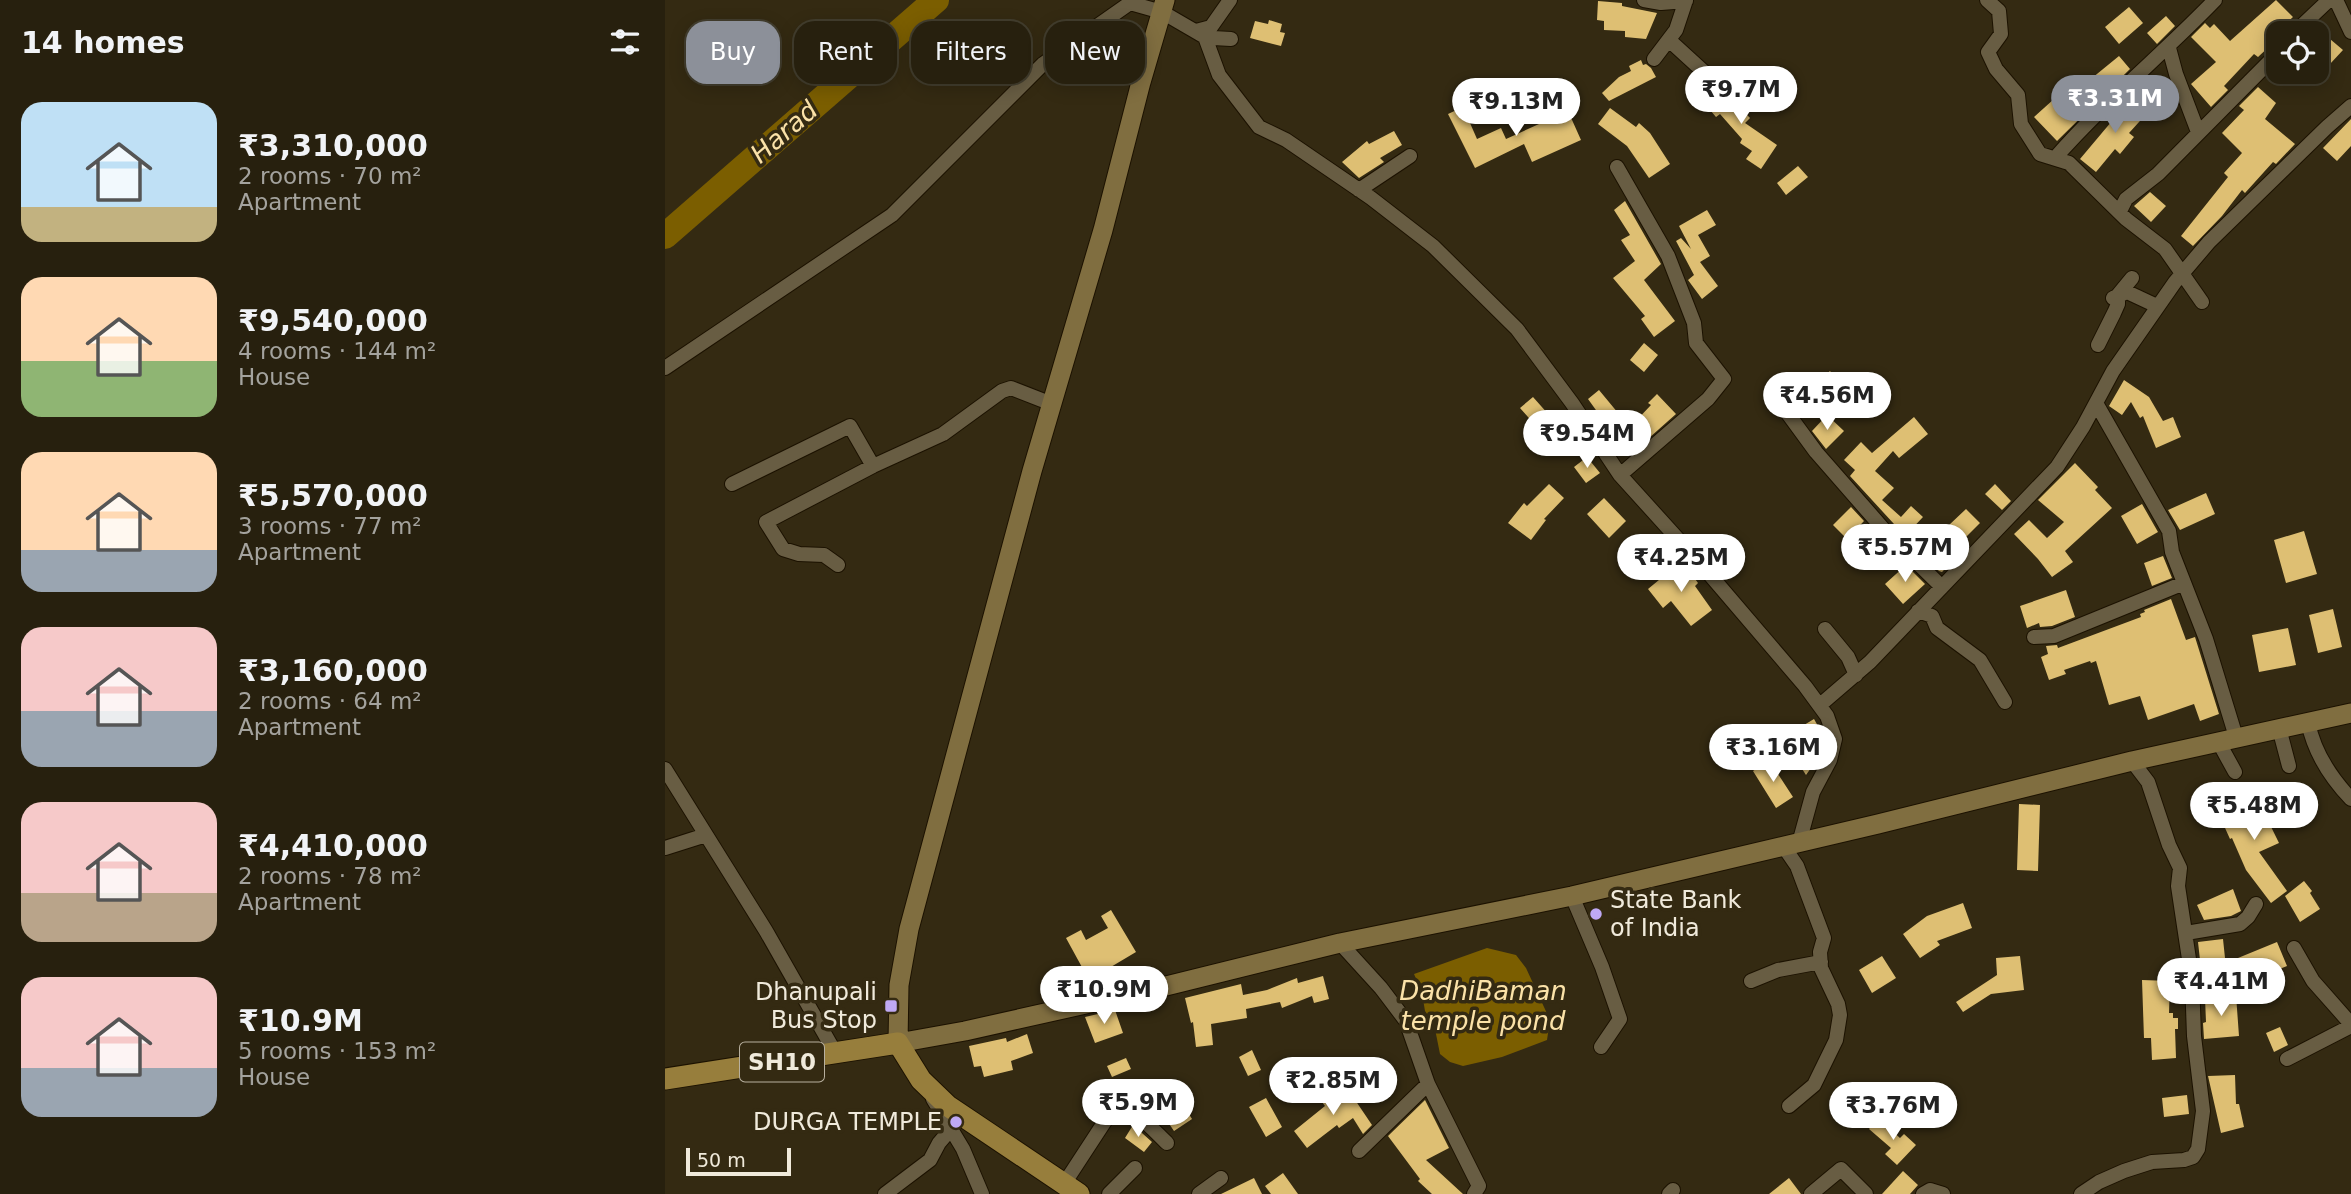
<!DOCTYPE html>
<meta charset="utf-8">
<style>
:root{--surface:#27200e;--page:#332d1c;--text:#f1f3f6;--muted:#a4a39e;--line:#433e2e;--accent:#8c9099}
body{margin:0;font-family:"DejaVu Sans",sans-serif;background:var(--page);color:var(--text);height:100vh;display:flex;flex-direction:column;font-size:26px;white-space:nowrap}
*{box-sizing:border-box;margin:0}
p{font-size:23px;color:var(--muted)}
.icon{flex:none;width:38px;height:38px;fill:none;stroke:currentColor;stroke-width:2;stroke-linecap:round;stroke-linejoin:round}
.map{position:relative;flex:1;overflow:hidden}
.details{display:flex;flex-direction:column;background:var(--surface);width:665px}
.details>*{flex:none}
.top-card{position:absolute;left:21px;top:21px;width:665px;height:63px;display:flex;gap:14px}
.controls{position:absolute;left:1601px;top:21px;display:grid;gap:14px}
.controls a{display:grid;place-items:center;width:63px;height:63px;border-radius:14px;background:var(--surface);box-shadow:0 4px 18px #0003,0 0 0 2px var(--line);font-size:35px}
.scale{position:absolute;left:21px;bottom:18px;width:105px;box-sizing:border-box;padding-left:7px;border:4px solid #f0eadb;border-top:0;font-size:19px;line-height:24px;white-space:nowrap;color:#f0eadb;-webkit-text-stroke:5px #342a12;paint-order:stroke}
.price{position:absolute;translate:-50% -60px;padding:0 16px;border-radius:24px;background:#fff;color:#222;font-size:23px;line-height:46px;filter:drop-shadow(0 2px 4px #0008)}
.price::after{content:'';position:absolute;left:50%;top:42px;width:21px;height:16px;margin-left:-10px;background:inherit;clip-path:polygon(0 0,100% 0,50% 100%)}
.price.on{background:var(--accent);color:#fff}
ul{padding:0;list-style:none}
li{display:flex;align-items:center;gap:21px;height:175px;padding:0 21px}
li span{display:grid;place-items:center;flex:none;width:196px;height:140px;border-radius:21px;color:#555}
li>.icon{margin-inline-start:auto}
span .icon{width:84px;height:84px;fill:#fffc;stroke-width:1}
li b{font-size:30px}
h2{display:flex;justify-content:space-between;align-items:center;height:84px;padding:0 21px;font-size:30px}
.tag{padding:0 24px;border-radius:21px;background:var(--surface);box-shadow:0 4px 18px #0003,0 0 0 2px var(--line);font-size:24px;line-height:63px}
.tag.on{background:var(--accent);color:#fff}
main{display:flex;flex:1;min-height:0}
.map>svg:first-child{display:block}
.water{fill:#7b5e00}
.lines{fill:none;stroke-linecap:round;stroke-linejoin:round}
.river{stroke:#7b5e00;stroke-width:26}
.building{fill:#debf73}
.street-casing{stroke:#1c1200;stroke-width:16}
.secondary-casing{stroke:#1c1200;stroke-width:21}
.primary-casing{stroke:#1c1200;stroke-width:23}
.street{stroke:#685d43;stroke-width:14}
.secondary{stroke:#806e40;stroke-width:19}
.primary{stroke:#977e3c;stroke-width:21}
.poi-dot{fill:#bfa9f4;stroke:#342a12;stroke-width:2.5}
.labels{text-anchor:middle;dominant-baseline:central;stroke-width:7;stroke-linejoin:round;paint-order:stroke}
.shield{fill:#342a12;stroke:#b8b09f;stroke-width:2}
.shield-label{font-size:23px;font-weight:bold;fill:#f0eadb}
.poi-label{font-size:24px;fill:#f0eadb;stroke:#342a12;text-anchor:end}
.water-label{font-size:26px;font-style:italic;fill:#fbe2a8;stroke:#342a12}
</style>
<main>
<section class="details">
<h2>14 homes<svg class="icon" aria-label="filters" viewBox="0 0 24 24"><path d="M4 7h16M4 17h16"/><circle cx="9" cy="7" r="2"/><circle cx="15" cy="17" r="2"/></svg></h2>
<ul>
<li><span style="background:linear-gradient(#bfe0f5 75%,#c2b280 0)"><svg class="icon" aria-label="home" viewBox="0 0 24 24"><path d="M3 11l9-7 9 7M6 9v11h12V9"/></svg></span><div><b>₹3,310,000</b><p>2 rooms · 70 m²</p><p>Apartment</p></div></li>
<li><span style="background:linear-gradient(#ffd9b3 60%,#8fb573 0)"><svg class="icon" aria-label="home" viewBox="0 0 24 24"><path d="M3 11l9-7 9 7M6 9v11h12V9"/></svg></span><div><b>₹9,540,000</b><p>4 rooms · 144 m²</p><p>House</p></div></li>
<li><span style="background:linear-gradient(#ffd9b3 70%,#9aa5b1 0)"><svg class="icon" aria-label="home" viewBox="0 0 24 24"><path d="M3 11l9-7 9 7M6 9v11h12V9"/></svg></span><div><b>₹5,570,000</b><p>3 rooms · 77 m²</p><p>Apartment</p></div></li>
<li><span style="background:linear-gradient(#f6c9c9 60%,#9aa5b1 0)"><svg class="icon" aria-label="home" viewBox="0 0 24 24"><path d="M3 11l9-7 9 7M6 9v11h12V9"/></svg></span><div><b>₹3,160,000</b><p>2 rooms · 64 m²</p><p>Apartment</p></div></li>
<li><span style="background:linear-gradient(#f6c9c9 65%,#b9a48a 0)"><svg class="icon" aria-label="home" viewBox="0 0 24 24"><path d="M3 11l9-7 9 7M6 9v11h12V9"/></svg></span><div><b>₹4,410,000</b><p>2 rooms · 78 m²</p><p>Apartment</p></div></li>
<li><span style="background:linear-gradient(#f6c9c9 65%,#9aa5b1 0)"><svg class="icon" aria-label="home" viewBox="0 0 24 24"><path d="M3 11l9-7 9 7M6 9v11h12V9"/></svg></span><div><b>₹10.9M</b><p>5 rooms · 153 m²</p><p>House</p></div></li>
</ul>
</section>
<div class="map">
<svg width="1686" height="1194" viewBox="0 0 1686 1194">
<rect width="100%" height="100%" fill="#342a12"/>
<path class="water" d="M822,948L851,955L861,968L885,1020L882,1040L837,1057L798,1066L785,1062L775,1054L769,1024L760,1011L757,993L749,974Z"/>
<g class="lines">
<path class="river" d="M0,236L271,0"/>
</g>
<path class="building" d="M1611,0L1628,17L1604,39L1608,43L1593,57L1589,54L1559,86L1563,90L1546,107L1526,84L1551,62L1526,37L1540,23L1545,28L1549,24L1565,41Z
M933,1L957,3V6L992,13L981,39L960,37V31L939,30V21L932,20Z
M1464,7L1478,23L1454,44L1440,27Z
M1501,16L1510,26L1492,44L1482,33Z
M604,20L617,24L615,32L620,33L616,46L585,38L590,21L603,24Z
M1652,28L1678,50L1652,78Z
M1454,56L1465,69L1392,141L1369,117L1389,99L1394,105Z
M976,60L978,65L981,64L986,68L991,77L944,101L937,93L954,77L966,71L964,66Z
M1062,84L1074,97L1069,101L1085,118L1080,123L1112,145L1096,169L1081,159L1087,151L1075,143L1077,139L1055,114L1051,117L1040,104Z
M1593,87L1611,103L1600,119L1630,144L1611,164L1608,162L1580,193L1577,190L1557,216L1528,246L1516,236L1563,177L1559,173L1577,153L1557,133L1579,110L1574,106Z
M1468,96L1484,111L1464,133L1469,137L1455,154L1450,149L1431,172L1415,159Z
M798,107L812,139L836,128L841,139L903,111L916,140L867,162L859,144L810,168L783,114Z
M945,108L971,127L974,123L985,133L1005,164L984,178L962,146L933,124Z
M1686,119V146L1672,161L1658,148Z
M729,131L737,145L715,158L719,162L694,178L677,162L702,141L704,144Z
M1133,166L1143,177L1121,195L1112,183Z
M1485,192L1501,206L1486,222L1469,206Z
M960,201L996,264L979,280L1010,321L989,337L976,319L980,316L948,278L970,261L956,240L965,235L949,210Z
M1042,210L1051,225L1033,235L1045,256L1035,262L1053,286L1037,299L1023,280L1029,275L1011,241L1016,238L1026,249L1014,226Z
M979,343L993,355L979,372L965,360Z
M1165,371L1173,381L1146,403L1138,394Z
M1459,380L1484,397L1498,421L1508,417L1516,437L1491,448L1478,416L1475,418L1466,402L1457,415L1444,406Z
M934,390L958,419L961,417L968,424L986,405L983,403L992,394L1011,414L984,438L980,434L963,449L946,431L923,399Z
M868,397L884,415L871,426L855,408Z
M1162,415L1179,431L1161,449L1147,431Z
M1249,417L1263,434L1234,458L1228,451L1210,471L1229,488L1217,500L1236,517L1246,506L1258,517L1240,536L1185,476L1190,470L1179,460L1196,442L1207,453Z
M922,457L935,473L921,483L909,467Z
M1410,463L1433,487L1430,490L1447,508L1400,551L1408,562L1387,577L1373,559L1349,534L1364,520L1382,538L1399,522L1373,500Z
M884,484L899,498L879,519L881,520L866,540L843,523L859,503L862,506Z
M1330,484L1346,501L1337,510L1320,494Z
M1541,493L1550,514L1515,530L1503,510Z
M939,498L961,521L944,538L922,514Z
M1477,504L1493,532L1472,544L1456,516Z
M1186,507L1199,521L1182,539L1168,525Z
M1301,509L1315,523L1293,545L1298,550L1277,572L1274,571L1263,560L1290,532L1283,526Z
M1639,531L1652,574L1621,583L1609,540Z
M1498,556L1507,578L1487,586L1479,563Z
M1017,561L1033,583L1030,586L1047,610L1026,626L1006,601L998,608L983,589Z
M1241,565L1260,584L1238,604L1220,584Z
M1401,590L1410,617L1387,626L1375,627L1374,623L1362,628L1355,606Z
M1506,599L1521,640L1530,637L1554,714L1535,721L1529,704L1483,720L1475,696L1444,705L1431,661L1426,663L1425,661L1399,670L1401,674L1384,680L1376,657L1383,654L1381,646L1392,645L1393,648L1476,617L1475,614L1480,612L1479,610Z
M1668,609L1677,647L1653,653L1644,615Z
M1623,628L1631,665L1594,672L1587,635Z
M1149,719L1158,735L1144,744L1153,758L1141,775L1121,744L1142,730L1139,725Z
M1104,760L1128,797L1111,808L1088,771Z
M1584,782L1614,843L1594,852L1622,891L1606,903L1581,870L1567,838L1565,839L1556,819L1581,807L1572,788Z
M1354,804L1375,805L1373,871L1352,870Z
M1639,881L1647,891L1645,893L1655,909L1635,922L1620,896Z
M1568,889L1576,911L1566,916L1539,920L1532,905Z
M1298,903L1307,928L1272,941L1275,945L1255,958L1238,934L1262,916Z
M446,910L471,952L424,980L401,938L416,930L421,940L443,928L436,916Z
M1558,939L1560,958L1535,960L1533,942Z
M1612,942L1622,966L1583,982L1573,958Z
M1217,956L1231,978L1207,993L1194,970Z
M1355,956L1359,990L1326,994L1298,1012L1291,1002L1332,975L1331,958Z
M658,976L664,999L649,1003L647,996L617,1008L615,1002L581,1009L582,1018L546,1024L548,1045L531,1047L528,1022L526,1023L520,998L576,984L578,995L602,990L632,978L633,983Z
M1477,980L1505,981L1504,1013H1508V1018H1513V1029H1510L1511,1058L1487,1060L1486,1038H1479Z
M1571,995L1574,1036L1539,1039L1538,1023L1541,1022L1540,998Z
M450,1010L458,1033L430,1043L420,1017Z
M1615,1027L1623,1045L1609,1052L1601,1033Z
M362,1034L368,1053L346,1061L348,1070L319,1077L316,1066L309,1067L304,1046L341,1038L342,1042Z
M587,1050L596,1070L583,1076L574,1057Z
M461,1058L466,1069L447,1077L442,1066Z
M1570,1075L1571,1104H1574L1579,1127L1556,1133L1543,1076Z
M475,1081L504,1098L511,1093L527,1119L509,1131L494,1109L468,1093Z
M680,1085L707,1125L698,1134L688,1118L674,1128L672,1125L642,1148L629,1131L660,1106L657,1102Z
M1522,1095L1524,1114L1499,1117L1497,1098Z
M601,1098L617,1127L601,1137L584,1107Z
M760,1100L784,1148L761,1160L798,1194H767L753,1181L755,1179L723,1136Z
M1213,1118L1235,1138L1239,1134L1251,1145L1232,1165L1220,1154L1226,1148L1204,1129Z
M468,1125L487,1142L479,1152L460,1138Z
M1238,1171L1253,1185L1245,1194H1217Z
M618,1173L633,1194H606L600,1186Z
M589,1178L597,1194H556Z
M1124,1178L1136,1194H1104Z"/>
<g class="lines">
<defs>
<path id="street" d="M979,0L996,3L1021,1
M1322,0L1334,11L1336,34L1323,52L1331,69L1353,95L1356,124L1375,154L1404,163L1461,219L1500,249L1537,302
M1671,0L1686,32
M531,31L546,27L565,0
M536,33L548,38L566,39
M1629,33L1664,0
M1004,40L1051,83
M1504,48L1511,74L1533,132
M989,59L1011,30L1021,0
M1390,158C1439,102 1498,54 1550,0
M952,167L1003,256L1029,323L1031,343L1059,379L1043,399L955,475
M694,190L745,156
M1455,211L1461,199L1493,174L1614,52
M1448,298L1462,292L1492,306
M1433,345L1449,313L1453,304V295L1467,278
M0,368L227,215L378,64L465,3L497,12L540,37L554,75L594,127L621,140L706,198L768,246L852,329L907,403L955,475L1040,569L1140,686L1162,716L1170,739L1165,760L1148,792L1134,843
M1431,403L1504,531L1507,552L1541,639L1571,737
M1118,407L1151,452L1221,532L1277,587
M67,484L185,426L208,466
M173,565L159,555L134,554L118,549L101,522L208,466L278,434L337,391L346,388L387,404
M1253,611L1267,616L1272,628L1315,660L1340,702
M1160,629L1183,657L1191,675
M1369,637L1389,636L1519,583
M1155,705L1205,662L1392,467L1418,427L1448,371L1510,282L1544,242L1662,127L1686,106
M1643,722C1649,752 1665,777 1686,799
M1614,728L1624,766
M1553,741L1570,772
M0,769L101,931L171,1054
M1119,847L1132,866L1159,938L1155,952L1156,968L1173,1004L1175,1015L1171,1040L1149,1085L1124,1106
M0,848L41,835
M907,896L937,967L955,1019L936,1047
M1521,933L1575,924L1583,917L1591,904
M675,943L716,988L741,1021L763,1084L814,1186L809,1194
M1629,948L1648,981L1686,1024
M1086,981L1113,970L1156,962
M1622,1059L1686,1026
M268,1099L298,1149L317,1194
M694,1151L763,1084
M399,1184L446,1112C466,1102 488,1130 502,1143
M220,1194L265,1160L274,1143L286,1129
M444,1194L470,1168
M534,1194L556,1178
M1004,1194L1008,1190
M1146,1194L1176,1169L1201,1194
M1258,1194L1265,1190L1278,1194
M1416,1194L1434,1182L1459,1171L1487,1162L1519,1160L1528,1157L1533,1149L1538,1111L1529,1036L1527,979L1513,886L1515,868L1504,845L1483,782L1467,761"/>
<path id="secondary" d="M500,0L476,82L438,230L367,471L244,929L234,985L233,1043L300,1031L501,986L675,943L907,896L1213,824L1467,761L1686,713"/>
<path id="primary" d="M0,1079L233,1043L256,1080L283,1106L414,1194"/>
</defs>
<use href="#street" class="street-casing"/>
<use href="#secondary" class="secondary-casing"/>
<use href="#primary" class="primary-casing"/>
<use href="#street" class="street"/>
<use href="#secondary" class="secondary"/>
<use href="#primary" class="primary"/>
</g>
<g class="poi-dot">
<circle cx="931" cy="914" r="7"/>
<rect x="219" y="999" width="14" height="14" rx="3.5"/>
<circle cx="291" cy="1122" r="7"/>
</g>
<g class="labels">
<rect class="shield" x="75" y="1042.5" width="84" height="39" rx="5"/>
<g class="shield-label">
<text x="117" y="1062">SH10</text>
</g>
<g class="poi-label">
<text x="945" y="900" text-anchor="start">State Bank<tspan x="945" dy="28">of India</tspan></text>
<text x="212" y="992">Dhanupali<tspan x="212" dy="28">Bus Stop</tspan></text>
<text x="277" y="1122">DURGA TEMPLE</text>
</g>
<g class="water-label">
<text transform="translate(119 132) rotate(-41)">Harad</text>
<text x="818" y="991">DadhiBaman<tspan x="818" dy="30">temple pond</tspan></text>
</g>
</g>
</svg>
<div class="controls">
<a><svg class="icon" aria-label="locate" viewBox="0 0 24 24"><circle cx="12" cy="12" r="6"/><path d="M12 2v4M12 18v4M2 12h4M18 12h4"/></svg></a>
</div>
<div class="scale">50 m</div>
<b class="price" style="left:1076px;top:126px">₹9.7M</b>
<b class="price on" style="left:1450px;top:135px">₹3.31M</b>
<b class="price" style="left:851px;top:138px">₹9.13M</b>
<b class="price" style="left:1162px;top:432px">₹4.56M</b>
<b class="price" style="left:922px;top:470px">₹9.54M</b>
<b class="price" style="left:1240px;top:584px">₹5.57M</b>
<b class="price" style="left:1016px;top:594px">₹4.25M</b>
<b class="price" style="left:1108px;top:784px">₹3.16M</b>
<b class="price" style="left:1589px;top:842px">₹5.48M</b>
<b class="price" style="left:1556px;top:1018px">₹4.41M</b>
<b class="price" style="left:439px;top:1026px">₹10.9M</b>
<b class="price" style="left:668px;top:1117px">₹2.85M</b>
<b class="price" style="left:473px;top:1139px">₹5.9M</b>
<b class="price" style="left:1228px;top:1142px">₹3.76M</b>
<div class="top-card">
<a class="tag on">Buy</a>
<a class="tag">Rent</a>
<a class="tag">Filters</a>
<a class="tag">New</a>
</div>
</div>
</main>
